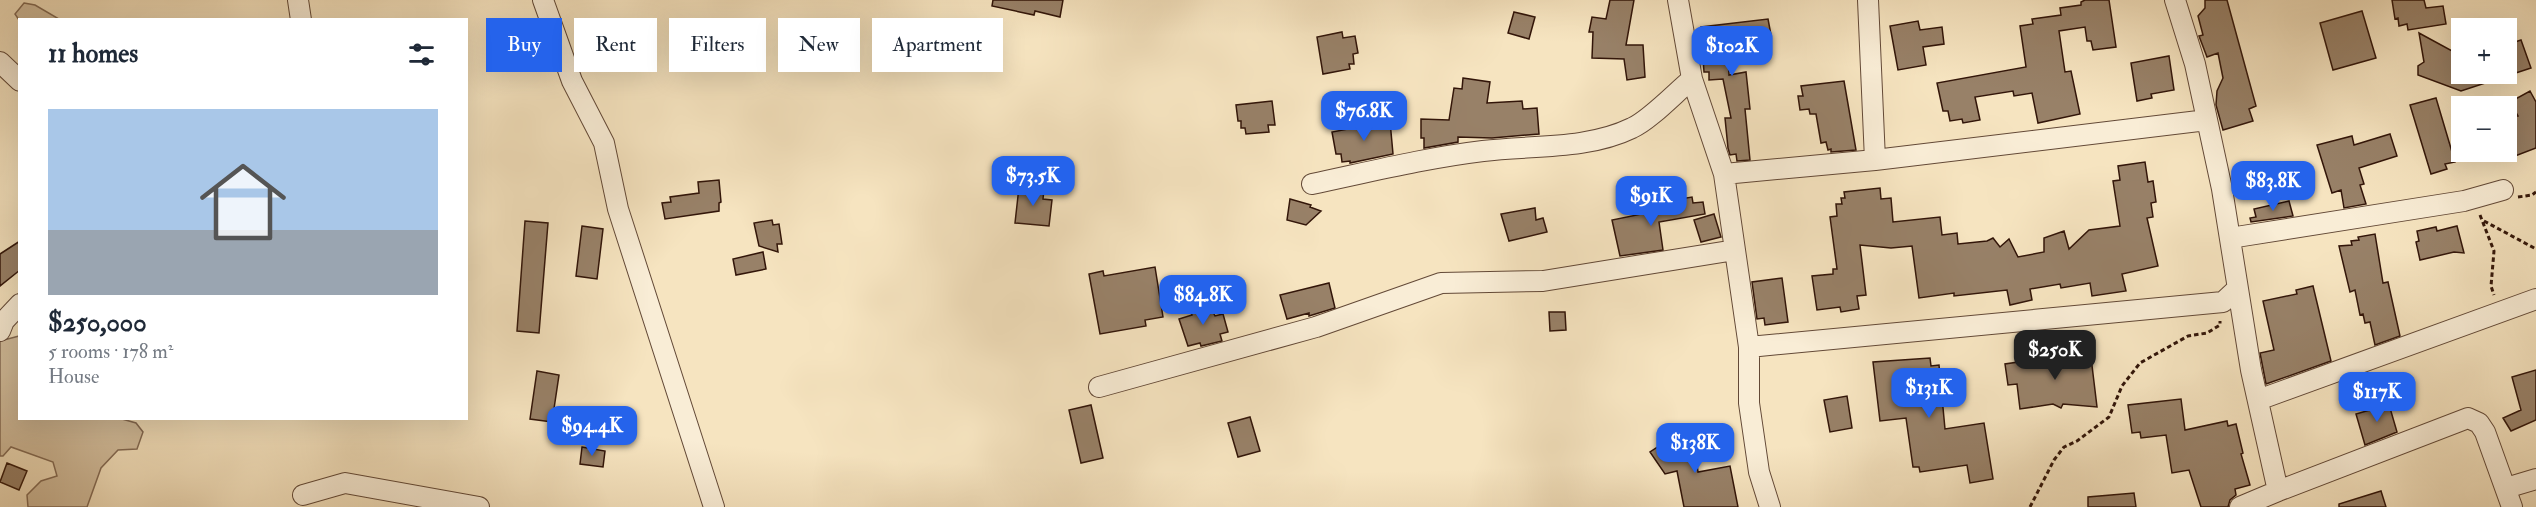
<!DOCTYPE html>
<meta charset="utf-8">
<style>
:root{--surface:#fff;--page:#f6f6f7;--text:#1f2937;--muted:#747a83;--accent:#2563eb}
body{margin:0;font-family:"IM FELL Double Pica",serif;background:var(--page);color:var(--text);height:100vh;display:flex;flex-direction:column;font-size:22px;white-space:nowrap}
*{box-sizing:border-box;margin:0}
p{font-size:20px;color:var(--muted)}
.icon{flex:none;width:33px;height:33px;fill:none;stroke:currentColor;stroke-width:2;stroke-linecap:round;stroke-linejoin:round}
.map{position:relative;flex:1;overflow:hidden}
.panel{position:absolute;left:18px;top:18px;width:450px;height:402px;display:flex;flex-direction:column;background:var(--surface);border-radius:0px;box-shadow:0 6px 24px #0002}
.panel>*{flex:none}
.hud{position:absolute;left:486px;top:18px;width:570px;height:54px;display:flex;gap:12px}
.tools{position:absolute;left:2451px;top:18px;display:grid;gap:12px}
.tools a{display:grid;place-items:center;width:66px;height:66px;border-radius:0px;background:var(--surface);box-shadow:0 6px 24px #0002;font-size:30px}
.price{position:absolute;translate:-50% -51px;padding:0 14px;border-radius:12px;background:var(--accent);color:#fff;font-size:20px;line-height:39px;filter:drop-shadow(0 2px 3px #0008)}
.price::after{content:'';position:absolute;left:50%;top:36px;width:18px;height:14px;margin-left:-9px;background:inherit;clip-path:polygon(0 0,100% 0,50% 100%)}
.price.current{background:#222;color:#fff}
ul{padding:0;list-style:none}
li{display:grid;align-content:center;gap:12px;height:318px;padding:0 30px}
li span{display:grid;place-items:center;height:186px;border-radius:0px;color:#555}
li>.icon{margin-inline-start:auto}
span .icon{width:108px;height:108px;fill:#fffc;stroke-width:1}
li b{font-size:26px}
h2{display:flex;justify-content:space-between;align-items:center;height:72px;padding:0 30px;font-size:26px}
.pill{padding:0 21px;border-radius:0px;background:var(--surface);box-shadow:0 6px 24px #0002;font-size:21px;line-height:54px}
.pill.current{background:var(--accent);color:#fff}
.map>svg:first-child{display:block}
.green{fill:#d5c1a1;stroke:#846b55;stroke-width:1.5}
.building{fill:#988168;stroke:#321509;stroke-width:1.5}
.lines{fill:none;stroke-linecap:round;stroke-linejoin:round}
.minor-casing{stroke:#634937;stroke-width:22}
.path{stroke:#321509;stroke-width:3;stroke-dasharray:4.5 3;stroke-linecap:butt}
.minor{stroke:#f9edd6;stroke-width:20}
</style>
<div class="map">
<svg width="2536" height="507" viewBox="0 0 2536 507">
<rect width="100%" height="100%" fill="#f6e4c0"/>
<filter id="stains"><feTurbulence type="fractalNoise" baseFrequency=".00333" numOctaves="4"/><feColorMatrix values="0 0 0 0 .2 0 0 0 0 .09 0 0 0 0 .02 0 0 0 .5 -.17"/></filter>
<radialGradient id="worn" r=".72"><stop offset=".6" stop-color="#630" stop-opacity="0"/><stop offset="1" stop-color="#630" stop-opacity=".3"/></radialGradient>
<path class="green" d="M24,3L35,5L59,19L19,20L15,14Z
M19,336L20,418L122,419L136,423L143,432L137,449L118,450L101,468L87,507H28L27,495L41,481L57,476L53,462L11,447L3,456H0V341Z"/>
<path class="building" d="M993,0H1063L1060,17L1035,11L1034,15L992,6Z
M1610,0H1634L1626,45H1643L1645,77L1627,80L1624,59L1592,58L1593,32H1589L1592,17L1606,19Z
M2085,0H2109L2116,47L2093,50L2091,41H2087L2085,27L2059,31L2065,72L2071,71L2080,114L2038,123L2032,93L2014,96L2013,91L1975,97L1980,120L1963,123L1962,119L1950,121L1948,111H1943L1937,83L2026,67L2020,26L2033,24L2032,19L2061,15L2060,8L2081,5V2Z
M2205,0H2227L2256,106L2249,109L2253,121L2223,130L2216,105L2217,91L2223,78L2218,53L2207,57L2199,36L2203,35L2198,16L2205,8Z
M2392,0H2424L2426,8L2443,6L2446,24L2408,30L2407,24L2399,26L2398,18L2395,19Z
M2362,11L2376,58L2333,70L2320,23Z
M1514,12L1535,17L1529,39L1508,33Z
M1768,19L1771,35L1727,42L1729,75L1746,72L1750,109H1745L1750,160L1737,161L1736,154L1730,155L1728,148L1725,118H1731L1723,79L1709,80V72H1704L1701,27Z
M1918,21L1920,30L1942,27L1944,44L1923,47L1926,65L1898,70L1890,26Z
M1342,32L1343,38L1355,36L1358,53L1353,54L1354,64H1349L1350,69L1323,74L1317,37Z
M2419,33L2452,51L2462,49V74H2506V45L2521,40L2531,68L2461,91L2418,75V66L2424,62Z
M2169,56L2174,90L2151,94L2152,98L2137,101L2131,63Z
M1463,78L1490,82L1487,103L1522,101L1523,109L1537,108L1539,134L1492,138L1458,137V142L1424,148V138H1421V119L1449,120L1454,88L1462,89Z
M1844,81L1856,150L1831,152V149L1828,150L1826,142L1821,143L1816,114H1810L1809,109L1800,110L1798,96H1803L1801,86Z
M2530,91L2536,102V148L2515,156L2511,145L2506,142V137L2511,131L2508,118L2518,116L2510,102Z
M2436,98L2455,162L2445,164L2447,169L2431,174L2410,105Z
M1272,101L1275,125H1268L1269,132L1246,134L1245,128H1241V121H1238L1236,105Z
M1390,121L1393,154L1350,163V161L1342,162L1341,154H1336L1332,132Z
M2390,134L2397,156L2359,168L2364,184L2360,185L2366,204L2344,208L2341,190L2332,193L2317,145L2352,136L2354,145Z
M2145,162L2148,182L2153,181L2156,202L2151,203L2153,217L2147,218L2158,266L2122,274L2126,291L2092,296L2090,283L2061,288L2060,284L2030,289L2032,300L2010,305L2007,290L1954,296V293L1919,298L1912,246L1891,248L1860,245L1866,295L1857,296L1859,309L1841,312L1840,307L1817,310L1812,276L1833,274V269H1837L1830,217L1837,216L1836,204H1842L1841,198H1845L1844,192L1880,188L1881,199L1891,198L1893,222L1940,217L1942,235L1957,233L1958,244L1987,241L1993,238L2000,247L2009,239L2018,257L2044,252V238L2064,231L2069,249L2089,230L2120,226L2113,181L2120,180L2118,166Z
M719,180L721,202L719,203V211L665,219L662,203L671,202L670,197L699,193L698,182Z
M1019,187L1044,189L1043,199L1052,200L1049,226L1015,223Z
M1692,197L1693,203L1703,202L1705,214L1659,222L1663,250L1620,256L1612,220L1642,214V210L1675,206L1674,200Z
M1290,199L1311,205L1310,207L1321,211L1306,225L1287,220Z
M2289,201L2293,216L2251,222L2250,218L2256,217L2254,209Z
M1535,208L1536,220L1543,218L1547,232L1509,241L1501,214Z
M1714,214L1721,237L1701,242L1694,220Z
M772,220L773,225L779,224L782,244H777L778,252L759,246L754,223Z
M525,221L548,223L539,333L517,331Z
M582,226L603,229L597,279L576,276Z
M2457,226L2464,253L2454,252L2420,260L2416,242L2419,241L2417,231L2436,227L2437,231Z
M2375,234L2383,283L2388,282L2400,336L2375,345L2370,322L2365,323L2363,314L2360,315L2355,290L2350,292L2339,246L2352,245L2351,241L2359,240L2358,237Z
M20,241V270L0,286V254Z
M763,252L766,269L736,275L733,259Z
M1155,267L1163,317L1145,320L1146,326L1100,334L1089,274L1103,271L1104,276Z
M1782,278L1788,322L1765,325L1764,318L1757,319L1752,282Z
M1329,283L1335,308L1309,316V313L1287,319L1280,295Z
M2313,286L2331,361L2266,384L2260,353L2274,350L2263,301L2297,294L2296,290Z
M1208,302L1215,316L1223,314L1228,332L1220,334L1222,341L1201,346L1200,343L1188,346L1179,319L1192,315L1190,307Z
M1549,312H1565L1566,330L1550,331Z
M2090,349L2097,407L2063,404L2061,408L2053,404L2020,409L2017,384L2008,385L2005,364L2067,355L2066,352Z
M1930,358L1931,366L1939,365L1945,429L1984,423L1993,479L1970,483L1967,465L1920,472L1919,467H1913L1906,418L1880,421L1873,362Z
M2536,370V420L2511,431L2503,418L2521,410L2512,377Z
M537,371L559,375L552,422L530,419Z
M1847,396L1852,428L1830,432L1824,400Z
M2181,399L2185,430L2227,421L2228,426L2236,424L2243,453L2241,454L2250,485L2235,489L2236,495L2230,500L2228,507H2201L2189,470L2172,473L2166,435L2141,438L2140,432L2132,433L2128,405Z
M2388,401L2397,432L2365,445L2356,414L2370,410L2369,407Z
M1091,405L1103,458L1081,463L1069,410Z
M1250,417L1260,451L1238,457L1228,423Z
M1692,428L1698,472L1730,466L1738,507H1684L1677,471L1665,474L1650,452L1665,442V439L1675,438L1674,430Z
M582,447L605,451L603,467L580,464Z
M7,463L27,471L19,490L0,482Z
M2381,491L2386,507H2339V504Z
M2134,493L2136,507H2088V497Z"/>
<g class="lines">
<defs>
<path id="minor" d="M298,0L301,20
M543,0L572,81L604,143L618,209L714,507
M1678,0L1692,79L1724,174L1749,347V403L1759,472L1770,507
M1868,0L1875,160
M2175,0L2195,64L2222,189L2251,370L2278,491L2468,418L2479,423L2485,432L2512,507
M0,62L20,81
M1724,174L1875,160L2207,120
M1312,184C1369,172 1425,158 1483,151C1531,145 1587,150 1632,128C1650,120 1676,92 1692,79
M2230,238L2464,201L2503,190
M0,331L4,321L20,304
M1749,347L2223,302L2238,288
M1099,387L1316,327L1441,283L1543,281L1735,250
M2258,400L2536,299
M2506,488L2536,479
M303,495L345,483L479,507
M2240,507L2278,491"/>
</defs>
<use href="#minor" class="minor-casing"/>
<path class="path" d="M2518,197L2532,195L2536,192
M2480,215L2494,251L2491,286L2494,295
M2484,221L2536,249
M2030,507L2054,460L2064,447L2077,441L2109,417L2122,386L2140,363L2188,336L2207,333L2220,325V321"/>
<use href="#minor" class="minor"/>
</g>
<rect width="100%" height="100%" filter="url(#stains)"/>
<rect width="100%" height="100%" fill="url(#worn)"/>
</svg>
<div class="tools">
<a>+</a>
<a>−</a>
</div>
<b class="price" style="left:1732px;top:77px">$102K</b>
<b class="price" style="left:1364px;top:142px">$76.8K</b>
<b class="price" style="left:1033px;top:207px">$73.5K</b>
<b class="price" style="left:2273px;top:212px">$83.8K</b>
<b class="price" style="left:1651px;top:227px">$91K</b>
<b class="price" style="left:1203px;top:326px">$84.8K</b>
<b class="price current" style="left:2055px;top:381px">$250K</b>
<b class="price" style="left:1929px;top:419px">$131K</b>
<b class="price" style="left:2377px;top:423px">$117K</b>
<b class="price" style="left:592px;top:457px">$94.4K</b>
<b class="price" style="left:1695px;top:474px">$138K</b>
<div class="hud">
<a class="pill current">Buy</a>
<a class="pill">Rent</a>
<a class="pill">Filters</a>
<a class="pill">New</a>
<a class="pill">Apartment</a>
</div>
<section class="panel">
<h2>11 homes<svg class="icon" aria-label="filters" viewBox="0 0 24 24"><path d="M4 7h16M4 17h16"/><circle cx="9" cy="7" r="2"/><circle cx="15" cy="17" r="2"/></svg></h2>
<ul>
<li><span style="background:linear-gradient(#a9c7e8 65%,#9aa5b1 0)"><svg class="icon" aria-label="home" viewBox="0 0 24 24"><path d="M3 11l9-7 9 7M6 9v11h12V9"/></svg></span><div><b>$250,000</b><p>5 rooms · 178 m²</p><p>House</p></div></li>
</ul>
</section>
</div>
